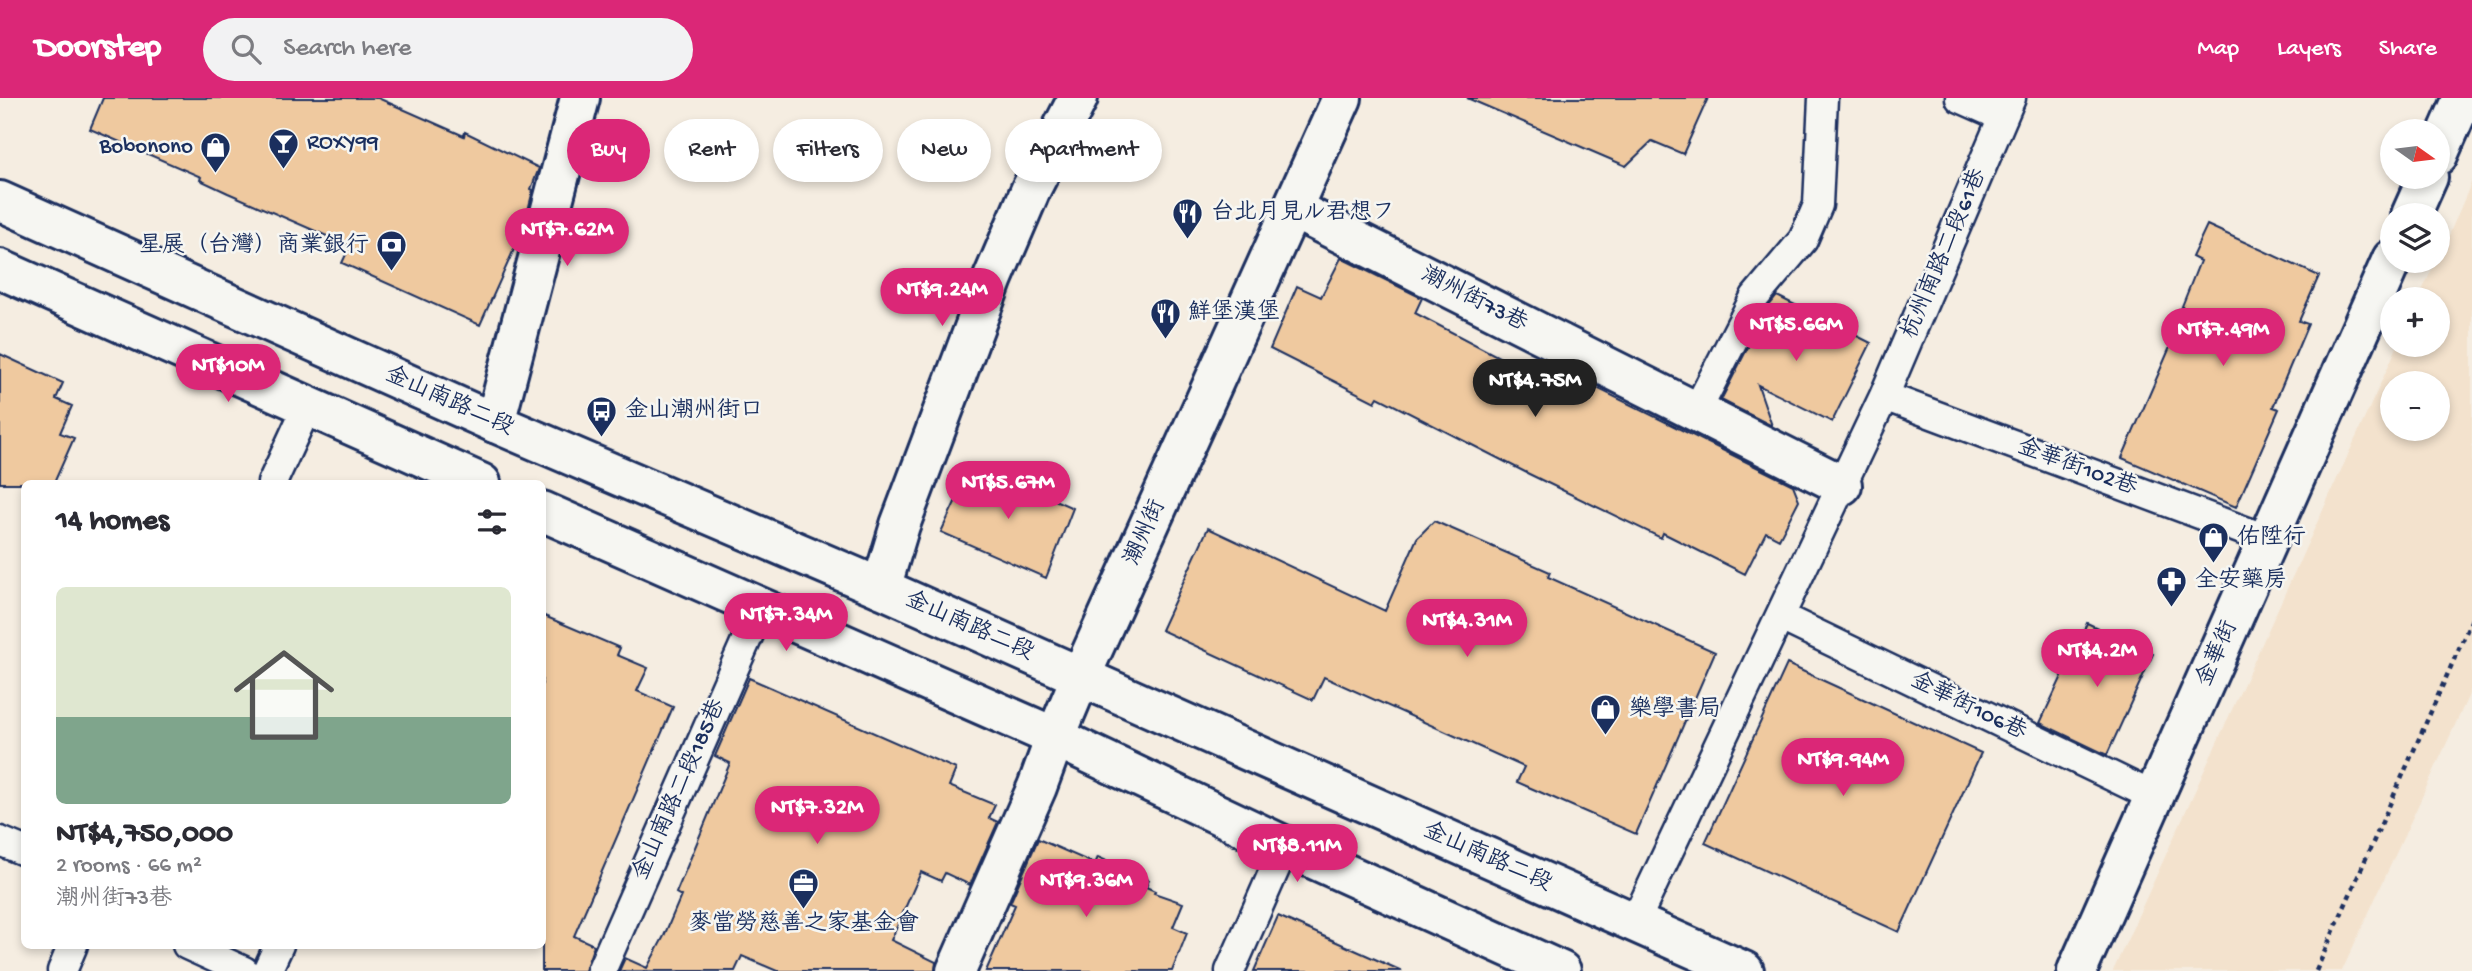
<!DOCTYPE html>
<meta charset="utf-8">
<style>
:root{--surface:#fff;--page:#f2f2f3;--text:#2b2b33;--muted:#7c7c81;--accent:#db2777}
body{margin:0;font-family:"Gochi Hand","LXGW WenKai TC","Klee One",sans-serif;background:var(--page);color:var(--text);height:100vh;display:flex;flex-direction:column;font-size:26px;white-space:nowrap}
*{box-sizing:border-box;margin:0}
p{font-size:23px;color:var(--muted)}
.icon{flex:none;width:38px;height:38px;fill:none;stroke:currentColor;stroke-width:2;stroke-linecap:round;stroke-linejoin:round}
.map{position:relative;flex:1;overflow:hidden}
.details{position:absolute;left:21px;top:382px;width:525px;height:469px;display:flex;flex-direction:column;background:var(--surface);border-radius:10px;box-shadow:0 4px 10px #0003}
.details>*{flex:none}
.guide{position:absolute;left:567px;top:21px;width:665px;height:63px;display:flex;gap:14px}
.needle{width:46px;rotate:104deg}
.controls{position:absolute;left:2380px;top:21px;display:grid;gap:14px}
.controls a{display:grid;place-items:center;width:70px;height:70px;border-radius:50%;background:var(--surface);box-shadow:0 4px 10px #0003;font-size:35px}
.price{position:absolute;translate:-50% -60px;padding:0 16px;border-radius:24px;background:var(--accent);color:#fff;font-size:23px;line-height:46px;filter:drop-shadow(0 2px 4px #0008)}
.price::after{content:'';position:absolute;left:50%;top:42px;width:21px;height:16px;margin-left:-10px;background:inherit;clip-path:polygon(0 0,100% 0,50% 100%)}
.price.active{background:#222;color:#fff}
ul{padding:0;list-style:none}
li{display:grid;align-content:center;gap:14px;height:371px;padding:0 35px}
li span{display:grid;place-items:center;height:217px;border-radius:10px;color:#555}
li>.icon{margin-inline-start:auto}
span .icon{width:126px;height:126px;fill:#fffc;stroke-width:1}
li b{font-size:30px}
h2{display:flex;justify-content:space-between;align-items:center;height:84px;padding:0 35px;font-size:30px}
.chip{padding:0 24px;border-radius:32px;background:var(--surface);box-shadow:0 4px 10px #0003;font-size:24px;line-height:63px}
.chip.active{background:var(--accent);color:#fff}
header{display:flex;align-items:center;gap:42px;box-sizing:border-box;height:98px;padding:0 35px;background:var(--accent);color:#fff}
header strong{font-size:33px}
nav{display:flex;gap:38px;margin-inline-start:auto;font-size:24px}
.search{width:490px;height:63px;background:var(--page);display:flex;align-items:center;gap:18px;box-sizing:border-box;padding:0 24px;border-radius:38px;color:var(--muted);font-size:26px}
.map>svg:first-child{display:block}
.built{fill:#f3e2cd;fill-rule:evenodd}
.building{fill:#efc99f;stroke:#1b2f5e;stroke-width:2}
.lines{fill:none;stroke-linecap:round;stroke-linejoin:round}
.service-casing{stroke:#1b2f5e;stroke-width:33}
.minor-casing{stroke:#1b2f5e;stroke-width:44}
.tertiary-casing{stroke:#1b2f5e;stroke-width:44}
.secondary-casing{stroke:#1b2f5e;stroke-width:44}
.path{stroke:#1b2f5e;stroke-width:4.5;stroke-dasharray:5 5;stroke-linecap:butt}
.service{stroke:#f6f6f2;stroke-width:28}
.minor{stroke:#f6f6f2;stroke-width:38}
.tertiary{stroke:#f6f6f2;stroke-width:38}
.secondary{stroke:#f6f6f2;stroke-width:38}
.labels{text-anchor:middle;dominant-baseline:central;stroke-width:5;stroke-linejoin:round;paint-order:stroke}
.poi-label{font-size:23px;fill:#1b2f5e;stroke:#f6f6f2;text-anchor:start}
.street-label{font-size:23px;fill:#1b2f5e;stroke:#f6f6f2}
</style>
<header>
<strong>Doorstep</strong>
<div class="search"><svg class="icon" aria-label="search" viewBox="0 0 24 24"><circle cx="10" cy="10" r="6"/><path d="M15 15l6 6"/></svg>Search here</div>
<nav><a>Map</a><a>Layers</a><a>Share</a></nav>
</header>
<div class="map">
<svg width="2472" height="873" viewBox="0 0 2472 873">
<rect width="100%" height="100%" fill="#f5ede1"/>
<filter id="ink" filterUnits="userSpaceOnUse"><feTurbulence type="fractalNoise" baseFrequency=".0143" numOctaves="2"/><feDisplacementMap in="SourceGraphic" scale="14" xChannelSelector="R" yChannelSelector="G"/><feConvolveMatrix kernelMatrix="1 2 1 2 8 2 1 2 1" color-interpolation-filters="sRGB"/></filter>
<g filter="url(#ink)">
<path class="built" d="M2472,83V590L2342,873H2113L2398,247H2438V201H2418L2436,163H2438ZM2392,285H2438V331H2392Z"/>
<path class="building" d="M103,0H378L464,38L465,34L539,70L531,91L533,92L524,129L480,227L342,165L350,148L228,95L200,82L201,79L90,31Z
M1467,0H1708L1683,56L1652,43L1626,68Z
M2207,127L2319,178L2299,223L2308,226L2273,309L2279,311L2236,409L2122,360L2177,233L2173,231L2200,163L2192,159Z
M1341,160L1422,200L1415,215L1577,300L1585,284L1793,387L1799,402L1779,441L1766,434L1745,476L1663,435L1661,440L1529,376L1378,299L1375,304L1270,251L1297,188L1321,199Z
M1777,198L1871,245L1832,324L1758,287L1772,328L1721,302L1769,208Z
M0,256L63,285L56,301L72,308L60,335L74,340L54,385H0Z
M973,366L1073,410L1046,480L941,434Z
M1434,423L1550,474L1548,479L1715,554L1636,736L1517,684L1524,669L1324,579L1313,602L1161,532L1208,430L1385,513L1417,440Z
M542,517L620,550L617,557L648,570L637,593L673,609L574,838L594,847L585,873H542Z
M2087,525L2153,556L2107,657L2040,625Z
M1787,566L1981,655L1899,834L1705,745Z
M749,580L956,671L949,688L995,707L989,720L998,724L970,787L945,775L941,783L921,774L891,842L936,864L935,873H777L742,858L735,873H619L625,860L647,870L664,838L681,798L676,795L730,665L715,658Z
M1038,741L1095,766L1098,759L1149,782L1146,789L1155,793L1154,795L1183,805L1173,829L1187,835L1172,873H986L1015,807L1010,805Z
M1278,818L1402,873H1254Z"/>
<g class="lines">
<defs>
<path id="service" d="M1960,0L2003,19
M1884,298L2269,442
M1696,314L1755,199L1803,142L1818,107L1823,0
M272,385L307,309
M1781,519L2155,699
M0,743L24,753
M1634,826L1884,298L2011,0
M187,847L244,873
M62,873L73,847
M267,873L279,847
M601,873L760,511
M1230,873L1285,748"/>
<path id="minor" d="M1293,111L1842,387
M495,325L580,0
M881,490L900,427L993,180L1031,91L1078,0"/>
<path id="tertiary" d="M2438,57L2463,0
M2411,117L2428,79
M956,873L1037,689L1055,640L1081,578L1342,0
M2077,873L2392,161"/>
<path id="secondary" d="M0,103L495,325L881,490L1744,873
M0,171L481,385
M542,413L1057,640L1285,748L1561,873"/>
</defs>
<use href="#service" class="service-casing"/>
<use href="#minor" class="minor-casing"/>
<use href="#tertiary" class="tertiary-casing"/>
<use href="#secondary" class="secondary-casing"/>
<path class="path" d="M2316,873L2472,521"/>
<use href="#service" class="service"/>
<use href="#minor" class="minor"/>
<use href="#tertiary" class="tertiary"/>
<use href="#secondary" class="secondary"/>
</g>
</g>
<defs>
<symbol id="bar-pin" viewBox="-11 -11 22 30"><path d="M0 17L-7.5 6A9.5 9.5 0 1 1 7.5 6Z" fill="#1b2f5e" stroke="#f6f6f2"/><path d="M-6-5H6L.8 .8V4.5H3.5V6h-7V4.5H-.8V.8Z" fill="#fff"/></symbol>
<symbol id="shop-pin" viewBox="-11 -11 22 30"><path d="M0 17L-7.5 6A9.5 9.5 0 1 1 7.5 6Z" fill="#1b2f5e" stroke="#f6f6f2"/><path d="M-5-2.5h2.3a2.7 3.5 0 0 1 5.4 0H5L5.5 6h-11ZM-1.5-2.5h3a1.5 2.3 0 0 0-3 0Z" fill="#fff"/></symbol>
<symbol id="restaurant-pin" viewBox="-11 -11 22 30"><path d="M0 17L-7.5 6A9.5 9.5 0 1 1 7.5 6Z" fill="#1b2f5e" stroke="#f6f6f2"/><path d="M-5-6h1v4h1v-4h1v4h1v-4h1v5L-1.5 .5V6h-2V.5L-5-1ZM5-6V6H3V1.5H1.5Q1.5-4 5-6Z" fill="#fff"/></symbol>
<symbol id="bank-pin" viewBox="-11 -11 22 30"><path d="M0 17L-7.5 6A9.5 9.5 0 1 1 7.5 6Z" fill="#1b2f5e" stroke="#f6f6f2"/><path d="M-6-4H6V4H-6ZM0-2.3a2.3 2.3 0 1 0 0 4.6a2.3 2.3 0 1 0 0-4.6Z" fill="#fff"/></symbol>
<symbol id="bus-pin" viewBox="-11 -11 22 30"><path d="M0 17L-7.5 6A9.5 9.5 0 1 1 7.5 6Z" fill="#1b2f5e" stroke="#f6f6f2"/><path d="M-5-6H5V4H4V6H2V4H-2V6H-4V4H-5ZM-3.5-4V0h7V-4ZM-3.5 1.2v1.5H-2V1.2ZM2 1.2v1.5H3.5V1.2Z" fill="#fff"/></symbol>
<symbol id="pharmacy-pin" viewBox="-11 -11 22 30"><path d="M0 17L-7.5 6A9.5 9.5 0 1 1 7.5 6Z" fill="#1b2f5e" stroke="#f6f6f2"/><path d="M-2-6h4v4h4v4h-4v4h-4v-4h-4v-4h4Z" fill="#fff"/></symbol>
<symbol id="office-pin" viewBox="-11 -11 22 30"><path d="M0 17L-7.5 6A9.5 9.5 0 1 1 7.5 6Z" fill="#1b2f5e" stroke="#f6f6f2"/><path d="M-6-3h4V-5.5h4V-3h4V5H-6ZM-1-4.5V-3h2v-1.5ZM-6 0V1H6V0Z" fill="#fff"/></symbol>
</defs>
<g fill-rule="evenodd">
<use href="#bar-pin" x="266" y="28" width="35" height="47"/>
<use href="#shop-pin" x="198" y="32" width="35" height="47"/>
<use href="#restaurant-pin" x="1170" y="98" width="35" height="47"/>
<use href="#bank-pin" x="374" y="130" width="35" height="47"/>
<use href="#restaurant-pin" x="1148" y="198" width="35" height="47"/>
<use href="#bus-pin" x="584" y="296" width="35" height="47"/>
<use href="#shop-pin" x="2196" y="422" width="35" height="47"/>
<use href="#pharmacy-pin" x="2154" y="466" width="35" height="47"/>
<use href="#shop-pin" x="1588" y="594" width="35" height="47"/>
<use href="#office-pin" x="786" y="768" width="35" height="47"/>
</g>
<g class="labels">
<g class="poi-label">
<text x="307" y="45">ROXY99</text>
<text x="193" y="49" text-anchor="end">Bobonono</text>
<text x="1211" y="115">台北月見ル君想フ</text>
<text x="369" y="148" text-anchor="end">星展（台灣）商業銀行</text>
<text x="1188" y="215">鮮堡漢堡</text>
<text x="625" y="313">金山潮州街口</text>
<text x="2237" y="440">佑陞行</text>
<text x="2195" y="483">全安藥房</text>
<text x="1629" y="612">樂學書局</text>
<text x="804" y="826" text-anchor="middle">麥當勞慈善之家基金會</text>
</g>
<g class="street-label">
<text transform="translate(1945 156) rotate(-67)">杭州南路二段61巷</text>
<text transform="translate(1474 202) rotate(27)">潮州街73巷</text>
<text transform="translate(449 304) rotate(24)">金山南路二段</text>
<text transform="translate(2077 370) rotate(20)">金華街102巷</text>
<text transform="translate(1146 435) rotate(-66)">潮州街</text>
<text transform="translate(969 529) rotate(24)">金山南路二段</text>
<text transform="translate(2218 556) rotate(-66)">金華街</text>
<text transform="translate(1968 609) rotate(26)">金華街106巷</text>
<text transform="translate(680 692) rotate(-66)">金山南路二段185巷</text>
<text transform="translate(1487 760) rotate(24)">金山南路二段</text>
</g>
</g>
</svg>
<div class="controls">
<a><svg class="needle" viewBox="-14 -14 28 28"><path d="M0-13l5 13h-10z" fill="#e53935"/><path d="M0 13l5-13h-10z" fill="#7c7c81"/></svg></a>
<a><svg class="icon" aria-label="layers" viewBox="0 0 24 24"><path d="M12 4l9 5-9 5-9-5zM3 14l9 5 9-5"/></svg></a>
<a>+</a>
<a>−</a>
</div>
<b class="price" style="left:567px;top:170px">NT$7.62M</b>
<b class="price" style="left:942px;top:230px">NT$9.24M</b>
<b class="price" style="left:1796px;top:265px">NT$5.66M</b>
<b class="price" style="left:2223px;top:270px">NT$7.49M</b>
<b class="price" style="left:228px;top:306px">NT$10M</b>
<b class="price active" style="left:1535px;top:321px">NT$4.75M</b>
<b class="price" style="left:1008px;top:423px">NT$5.67M</b>
<b class="price" style="left:786px;top:555px">NT$7.34M</b>
<b class="price" style="left:1467px;top:561px">NT$4.31M</b>
<b class="price" style="left:2097px;top:591px">NT$4.2M</b>
<b class="price" style="left:1843px;top:700px">NT$9.94M</b>
<b class="price" style="left:817px;top:748px">NT$7.32M</b>
<b class="price" style="left:1297px;top:786px">NT$8.11M</b>
<b class="price" style="left:1086px;top:821px">NT$9.36M</b>
<div class="guide">
<a class="chip active">Buy</a>
<a class="chip">Rent</a>
<a class="chip">Filters</a>
<a class="chip">New</a>
<a class="chip">Apartment</a>
</div>
<section class="details">
<h2>14 homes<svg class="icon" aria-label="filters" viewBox="0 0 24 24"><path d="M4 7h16M4 17h16"/><circle cx="9" cy="7" r="2"/><circle cx="15" cy="17" r="2"/></svg></h2>
<ul>
<li><span style="background:linear-gradient(#dfe7d0 60%,#7fa58c 0)"><svg class="icon" aria-label="home" viewBox="0 0 24 24"><path d="M3 11l9-7 9 7M6 9v11h12V9"/></svg></span><div><b>NT$4,750,000</b><p>2 rooms · 66 m²</p><p>潮州街73巷</p></div></li>
</ul>
</section>
</div>
